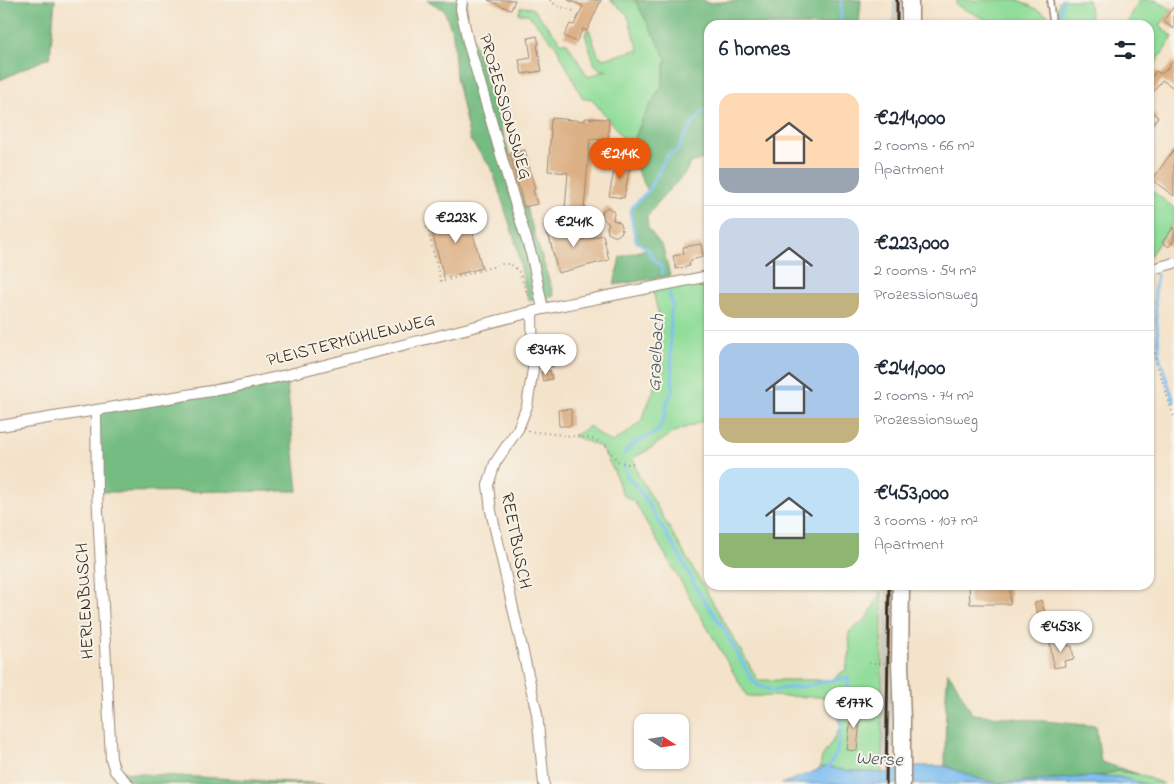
<!DOCTYPE html>
<meta charset="utf-8">
<style>
:root{--surface:#fff;--page:#f2f2f3;--text:#1f2937;--muted:#747a83;--line:#e0e1e3;--accent:#ea580c}
body{margin:0;font-family:"Indie Flower",sans-serif;background:var(--page);color:var(--text);height:100vh;display:flex;flex-direction:column;font-size:19px;white-space:nowrap}
*{box-sizing:border-box;margin:0}
p{font-size:16px;color:var(--muted)}
.icon{flex:none;width:28px;height:28px;fill:none;stroke:currentColor;stroke-width:2;stroke-linecap:round;stroke-linejoin:round}
.map{position:relative;flex:1;overflow:hidden}
.details{position:absolute;left:704px;top:20px;width:450px;height:570px;display:flex;flex-direction:column;background:var(--surface);border-radius:15px;box-shadow:0 1px 4px #0004}
.details>*{flex:none}
.needle{width:32px;rotate:102deg}
.tools{position:absolute;left:634px;top:714px;display:grid;gap:10px}
.tools a{display:grid;place-items:center;width:55px;height:55px;border-radius:10px;background:var(--surface);box-shadow:0 1px 4px #0004;font-size:25px}
.price{position:absolute;translate:-50% -42px;padding:0 11px;border-radius:18px;background:#fff;color:#222;font-size:16px;line-height:32px;filter:drop-shadow(0 1px 2px #0008)}
.price::after{content:'';position:absolute;left:50%;top:30px;width:15px;height:11px;margin-left:-8px;background:inherit;clip-path:polygon(0 0,100% 0,50% 100%)}
.price.selected{background:var(--accent);color:#fff}
ul{padding:0;list-style:none}
li{display:flex;align-items:center;gap:15px;height:125px;padding:0 15px}
li+li{border-top:1px solid var(--line)}
li span{display:grid;place-items:center;flex:none;width:140px;height:100px;border-radius:15px;color:#555}
li>.icon{margin-inline-start:auto}
span .icon{width:60px;height:60px;fill:#fffc;stroke-width:1}
li b{font-size:21px}
h2{display:flex;justify-content:space-between;align-items:center;height:60px;padding:0 15px;font-size:21px}
.map>svg:first-child{display:block}
.industrial{fill:#c4c5b9}
.green{fill:#91dd9a;stroke:#66845c}
.forest{fill:#74bc82;stroke:#587350}
.water{fill:#7bbef1;stroke:#5b7488}
.lines{fill:none;stroke-linecap:round;stroke-linejoin:round}
.stream{stroke:#7bbef1;stroke-width:3}
.building{fill:#dcb085}
.lane-casing{stroke:#988674;stroke-width:8}
.street-casing{stroke:#988674;stroke-width:12}
.primary-casing{stroke:#988674;stroke-width:19}
.path{stroke:#988674;stroke-width:2;stroke-dasharray:1 4;stroke-linecap:butt}
.lane{stroke:#fff;stroke-width:5}
.street{stroke:#fff;stroke-width:10}
.primary{stroke:#fff;stroke-width:16}
.rail{stroke:#3b2a1e;stroke-width:3}
.labels{text-anchor:middle;dominant-baseline:central;stroke-width:4;stroke-linejoin:round;paint-order:stroke}
.street-label{font-size:18px;fill:#3b2a1e;stroke:#f7f3e8}
.water-label{font-size:19px;font-style:italic;fill:#4e565d;stroke:#f7f3e8}
</style>
<div class="map">
<svg width="1174" height="784" viewBox="0 0 1174 784">
<rect width="100%" height="100%" fill="#f7f3e8"/>
<filter id="ink" filterUnits="userSpaceOnUse"><feTurbulence type="fractalNoise" baseFrequency=".02" numOctaves="2"/><feDisplacementMap in="SourceGraphic" scale="10" xChannelSelector="R" yChannelSelector="G"/><feConvolveMatrix kernelMatrix="1 2 1 2 8 2 1 2 1" color-interpolation-filters="sRGB"/></filter>
<filter id="wash" filterUnits="userSpaceOnUse"><feTurbulence type="fractalNoise" baseFrequency=".0096" numOctaves="4" result="noise"/><feDisplacementMap in="SourceGraphic" scale="20" xChannelSelector="R" yChannelSelector="G"/><feGaussianBlur stdDeviation="1.12" result="paint"/><feColorMatrix in="noise" values="0 0 0 0 0 0 0 0 0 0 0 0 0 0 0 0 0 1.4 0 .05"/><feComposite in="paint" operator="in"/></filter>
<g filter="url(#wash)">
<rect width="100%" height="100%" fill="#f4e3cb"/>
<path class="industrial" d="M893,0H901V25H892Z
M885,585H894L891,708L893,766H882Z"/>
<path class="green" d="M610,0H635L666,57L662,85L643,118L631,148L591,98L583,99L556,46L528,14H519L520,8L524,7L532,8L561,42L567,43L588,77L607,70H601L595,65L585,34L589,29L598,55L604,59L636,50L640,53L627,14Z
M957,0H1019L1049,16L1050,25H997L956,5Z
M1060,0H1088L1092,25H1058L1056,12Z
M1139,0H1155L1171,9L1160,26L1173,37L1149,73V25H1126Z
M1149,188L1174,208V222L1149,257Z
M701,277L709,321V413L706,420L674,432L648,450L633,458L638,474L758,680H832L846,669L850,652L849,632L867,618L882,591V773L839,770L828,766L820,768L822,757L831,744L840,727L836,706L824,697L747,696L634,501L623,495L614,471L601,447L573,436L590,426L597,433L612,442L628,432L641,421L653,392L659,355V316L652,287Z
M1118,771L1138,774L1164,784H1146L1119,777L1098,776Z"/>
<path class="forest" d="M0,0H55L50,57L0,80Z
M427,0H467L466,17L554,296L542,300H529L524,284L517,247L492,169L470,140L456,77L453,34L444,10Z
M635,0H704L706,3L751,0H861L859,25H709V157L690,163L685,174L663,196L647,217L648,228L663,248L670,276L614,285L620,257L646,249L636,241L630,212L633,206L648,191L633,163L631,148L643,118L662,85L666,58Z
M286,375L298,491L97,492L96,410Z
M948,672L955,682L972,714L1096,726L1101,762L1138,774L1118,771L1098,776L999,783L978,779L945,766L946,694Z
M120,771L131,773L143,774L326,784H138L124,778Z"/>
<path class="water" d="M828,766L839,770L882,773L891,772L904,766H945L978,779L999,783L1098,776L1119,777L1146,784H781Z"/>
<g class="lines">
<path class="stream" d="M841,0V25
M1060,25L1059,17L1063,0
M1159,262L1174,258
M663,274L661,266L652,258L648,249L636,241L630,212L633,206L648,191L668,154L676,152C684,135 694,121 707,108H709
M1157,275L1155,286V302L1160,359L1174,402
M624,454L630,446L658,431L664,418L667,403L673,389L670,337L671,311L673,305L669,293
M624,467L628,477L641,492L681,558L700,595L721,624L749,675L757,685L774,691C784,687 795,688 805,686C820,684 834,678 848,678V691L843,708L837,752L833,760L828,766L827,771"/>
</g>
<g id="blocks">
<path class="building" d="M488,0H515L511,10Z
M568,0H601L587,31L583,29L576,42L564,36L570,24L574,25L583,6Z
M1174,6V29L1163,21Z
M537,36L539,44L537,45L542,71L522,74L519,60L531,58L528,38Z
M1174,60V88L1162,80L1149,98V81L1156,71L1161,74L1166,70Z
M1149,110L1158,117L1149,129Z
M552,118L585,121V118L609,119L608,140L590,139L584,210L565,209L568,173L548,171L551,130H550L551,120H552Z
M1174,149V196L1152,180Z
M525,150L535,189L533,190L537,204L524,207L510,154Z
M616,161L630,164L624,198L609,196Z
M608,207L613,211L614,213L613,220L619,222L621,224L622,232L617,236H614L608,233L607,227L609,224L603,218L602,216V213L603,210Z
M467,210L482,268L444,278L429,220Z
M568,219L574,242L603,235L609,260L558,273L549,236H547L544,225Z
M1174,227V240L1169,247L1162,242Z
M701,244L703,257L691,260V262L689,263L690,266L676,269L673,256L684,254L683,247Z
M551,348L554,366L544,368L541,349Z
M550,370L552,379L543,381L541,372Z
M571,409V426H559L558,410Z
M969,586L1010,587V604H970Z
M1041,600L1046,616H1065V625H1040V620L1034,603Z
M1067,640L1068,646H1072L1074,659L1064,661L1065,666L1054,668L1050,643Z
M852,707L861,708L857,751L847,750Z"/>
</g>
</g>
<g filter="url(#ink)">
<use href="#blocks" fill-opacity="0" stroke="#988674" stroke-width="1"/>
<g class="lines">
<defs>
<path id="lane" d="M1051,0L1050,3L1053,25"/>
<path id="street" d="M462,0L461,9L468,42L516,206L532,257L543,309
M1149,270L1174,263
M532,312L533,369L527,406L518,429L495,463L488,485L491,511L537,714L544,784
M96,410L97,492L111,759L115,771L128,784
M0,426L229,388L286,375L543,309L709,276"/>
<path id="primary" d="M910,25V0
M901,585L900,663L902,720V784"/>
</defs>
<use href="#lane" class="lane-casing"/>
<use href="#street" class="street-casing"/>
<use href="#primary" class="primary-casing"/>
<path class="path" d="M550,0L557,6L574,11
M427,227L441,282L502,264H510L518,270L528,295L530,296
M1149,308L1156,361L1174,417
M528,431L589,438L604,443L617,461L628,464L634,463
M869,663H887"/>
<use href="#lane" class="lane"/>
<use href="#street" class="street"/>
<use href="#primary" class="primary"/>
<path class="rail" d="M897,25V0
M886,784L889,585"/>
</g>
</g>
<g class="labels">
<g class="street-label">
<text transform="translate(504 107) rotate(74)">PROZESSIONSWEG</text>
<text transform="translate(351 341) rotate(-14)">PLEISTERMÜHLENWEG</text>
<text transform="translate(515 541) rotate(79)">REETBUSCH</text>
<text transform="translate(86 601) rotate(-93)">HERLENBUSCH</text>
</g>
<g class="water-label">
<text transform="translate(657 353) rotate(-87)">Graelbach</text>
<text transform="translate(879 760) rotate(3)">Werse</text>
</g>
</g>
</svg>
<div class="tools">
<a><svg class="needle" viewBox="-14 -14 28 28"><path d="M0-13l5 13h-10z" fill="#e53935"/><path d="M0 13l5-13h-10z" fill="#747a83"/></svg></a>
</div>
<b class="price selected" style="left:620px;top:180px">€214K</b>
<b class="price" style="left:456px;top:244px">€223K</b>
<b class="price" style="left:574px;top:248px">€241K</b>
<b class="price" style="left:546px;top:376px">€347K</b>
<b class="price" style="left:1061px;top:653px">€453K</b>
<b class="price" style="left:854px;top:729px">€177K</b>
<section class="details">
<h2>6 homes<svg class="icon" aria-label="filters" viewBox="0 0 24 24"><path d="M4 7h16M4 17h16"/><circle cx="9" cy="7" r="2"/><circle cx="15" cy="17" r="2"/></svg></h2>
<ul>
<li><span style="background:linear-gradient(#ffd9b3 75%,#9aa5b1 0)"><svg class="icon" aria-label="home" viewBox="0 0 24 24"><path d="M3 11l9-7 9 7M6 9v11h12V9"/></svg></span><div><b>€214,000</b><p>2 rooms · 66 m²</p><p>Apartment</p></div></li>
<li><span style="background:linear-gradient(#c9d6e8 75%,#c2b280 0)"><svg class="icon" aria-label="home" viewBox="0 0 24 24"><path d="M3 11l9-7 9 7M6 9v11h12V9"/></svg></span><div><b>€223,000</b><p>2 rooms · 54 m²</p><p>Prozessionsweg</p></div></li>
<li><span style="background:linear-gradient(#a9c7e8 75%,#c2b280 0)"><svg class="icon" aria-label="home" viewBox="0 0 24 24"><path d="M3 11l9-7 9 7M6 9v11h12V9"/></svg></span><div><b>€241,000</b><p>2 rooms · 74 m²</p><p>Prozessionsweg</p></div></li>
<li><span style="background:linear-gradient(#bfe0f5 65%,#8fb573 0)"><svg class="icon" aria-label="home" viewBox="0 0 24 24"><path d="M3 11l9-7 9 7M6 9v11h12V9"/></svg></span><div><b>€453,000</b><p>3 rooms · 107 m²</p><p>Apartment</p></div></li>
</ul>
</section>
</div>
